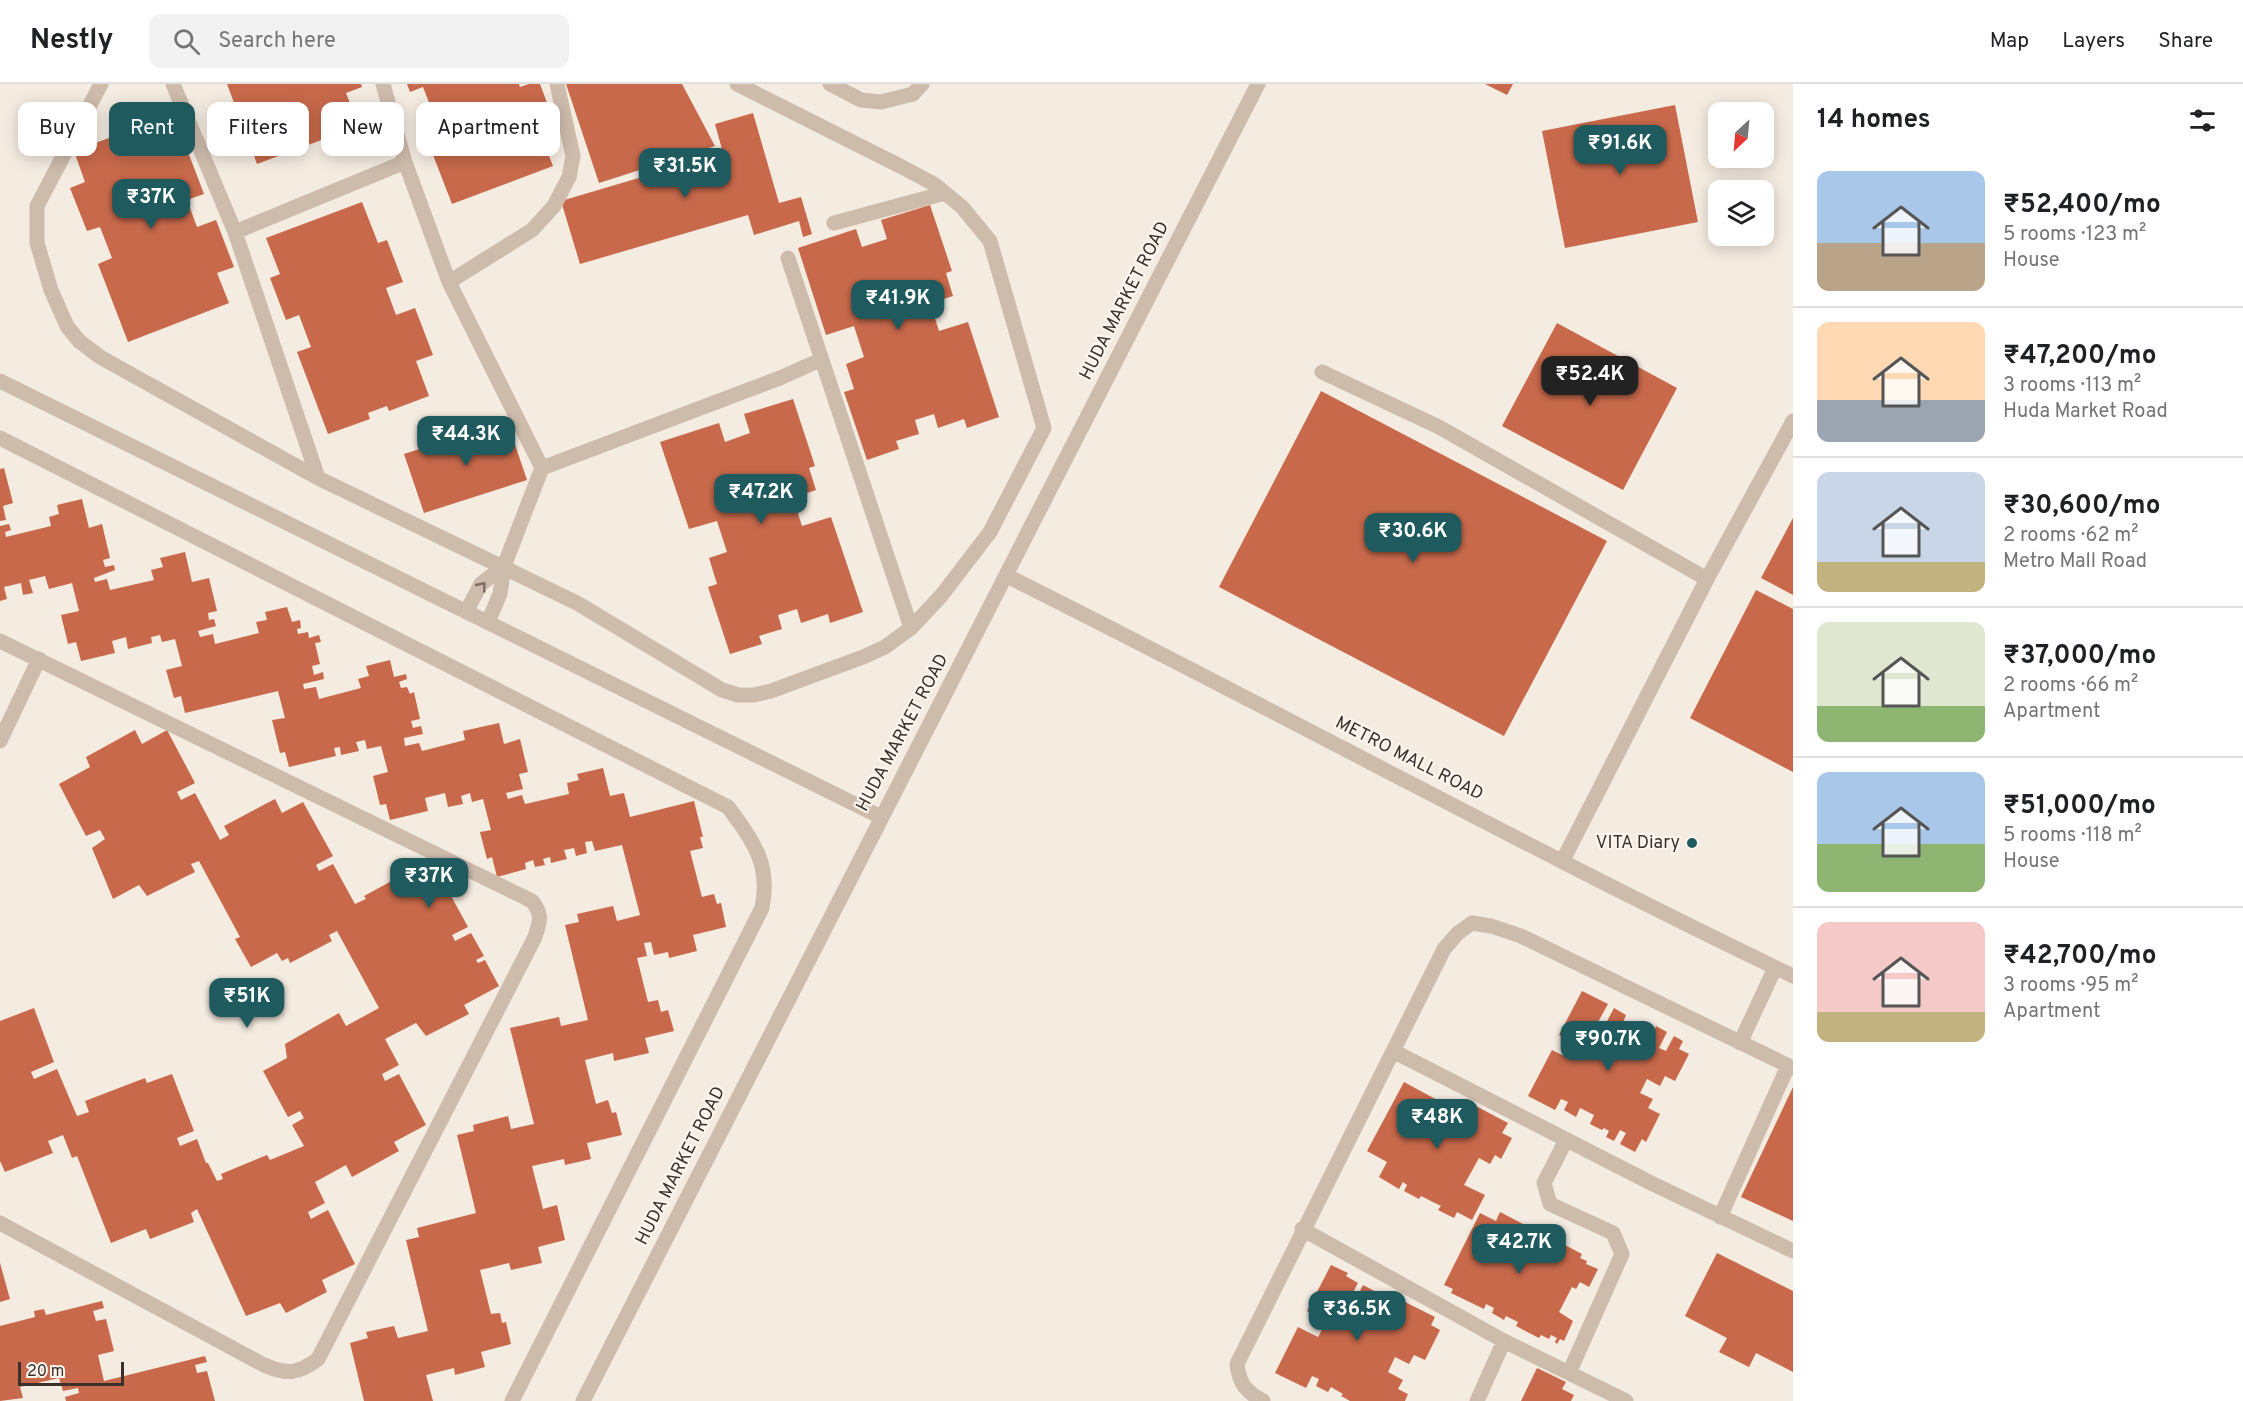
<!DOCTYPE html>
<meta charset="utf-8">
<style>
:root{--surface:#fff;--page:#f2f2f2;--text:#202124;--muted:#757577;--line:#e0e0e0;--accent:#1f5a5e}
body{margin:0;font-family:Overpass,sans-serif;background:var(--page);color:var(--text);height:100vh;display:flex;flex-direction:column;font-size:22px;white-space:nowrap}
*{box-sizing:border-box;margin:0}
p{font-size:20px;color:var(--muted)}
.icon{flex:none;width:33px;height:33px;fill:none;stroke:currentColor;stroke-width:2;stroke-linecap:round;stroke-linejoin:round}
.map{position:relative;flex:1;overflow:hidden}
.details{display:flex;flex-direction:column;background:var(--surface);width:450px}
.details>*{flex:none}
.guide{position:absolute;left:18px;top:18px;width:570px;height:54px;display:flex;gap:12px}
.needle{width:39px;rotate:206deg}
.tools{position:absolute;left:1708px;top:18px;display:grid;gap:12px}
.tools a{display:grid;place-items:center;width:66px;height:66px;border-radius:12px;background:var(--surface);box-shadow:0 3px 15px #0003;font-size:30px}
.scale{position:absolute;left:18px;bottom:15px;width:106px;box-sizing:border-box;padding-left:6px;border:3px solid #3b302b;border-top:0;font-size:16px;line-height:21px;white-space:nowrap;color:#3b302b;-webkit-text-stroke:4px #fbf5ee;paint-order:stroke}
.price{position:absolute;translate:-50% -51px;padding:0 14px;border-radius:12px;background:var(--accent);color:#fff;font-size:20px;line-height:39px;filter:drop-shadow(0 2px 3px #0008)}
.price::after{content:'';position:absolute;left:50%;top:36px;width:18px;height:14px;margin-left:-9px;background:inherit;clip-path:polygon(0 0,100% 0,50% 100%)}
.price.on{background:#222;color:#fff}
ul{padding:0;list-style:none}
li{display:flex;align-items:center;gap:18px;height:150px;padding:0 24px}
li+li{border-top:2px solid var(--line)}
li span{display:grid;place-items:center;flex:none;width:168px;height:120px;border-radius:12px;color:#555}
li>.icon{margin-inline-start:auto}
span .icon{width:72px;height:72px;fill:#fffc;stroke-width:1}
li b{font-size:26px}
h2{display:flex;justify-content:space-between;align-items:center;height:72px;padding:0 24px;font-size:26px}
.tag{padding:0 21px;border-radius:12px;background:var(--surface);box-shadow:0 3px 15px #0003;font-size:21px;line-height:54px}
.tag.on{background:var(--accent);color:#fff}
header{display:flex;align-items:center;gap:36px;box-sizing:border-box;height:84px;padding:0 30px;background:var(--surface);border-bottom:2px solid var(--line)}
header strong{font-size:28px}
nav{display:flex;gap:33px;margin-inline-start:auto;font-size:21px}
.search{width:420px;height:54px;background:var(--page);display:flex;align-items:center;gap:15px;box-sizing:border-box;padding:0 21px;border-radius:12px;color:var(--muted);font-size:22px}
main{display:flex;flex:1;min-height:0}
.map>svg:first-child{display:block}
.building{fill:#c8694b}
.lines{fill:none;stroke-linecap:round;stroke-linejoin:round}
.service{stroke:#cdbbac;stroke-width:15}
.minor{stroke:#cdbbac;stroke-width:15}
.tertiary{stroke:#cdbbac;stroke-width:15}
.oneway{stroke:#7d6f65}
.poi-dot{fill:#1f5a5e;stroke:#fbf5ee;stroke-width:2}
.labels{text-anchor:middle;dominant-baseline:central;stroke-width:4.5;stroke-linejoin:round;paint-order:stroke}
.street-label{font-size:18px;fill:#3b302b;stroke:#fbf5ee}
.poi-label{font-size:18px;fill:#3b302b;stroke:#fbf5ee;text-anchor:end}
</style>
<header>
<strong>Nestly</strong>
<div class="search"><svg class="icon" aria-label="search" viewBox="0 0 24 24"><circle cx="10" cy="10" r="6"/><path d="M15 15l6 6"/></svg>Search here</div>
<nav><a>Map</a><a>Layers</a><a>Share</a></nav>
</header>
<main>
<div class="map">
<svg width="1793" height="1317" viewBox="0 0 1793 1317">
<rect width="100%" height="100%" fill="#f4ebe1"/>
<path class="building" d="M227,0H361L362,3L346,9L359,42L257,80Z
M407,0H519L520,3L529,0H540L556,43L540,49L553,82L452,120L421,40L435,34L423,3L410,8Z
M566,0H682L715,62L599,99Z
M1485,0H1513L1507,11Z
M1675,21L1698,138L1565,164L1542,47Z
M753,29L779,119L801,113L812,150L803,153L799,137L754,151L748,131L580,180L561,117L723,69L715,40Z
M165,33L179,71L188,68L204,110L187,116L197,143L216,136L234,183L217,189L229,219L128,258L98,180L112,174L100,143L87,147L70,104L85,98L74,67Z
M362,118L378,159L387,156L403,198L386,204L396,231L415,224L433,271L416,277L429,312L389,327L387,322L368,329L370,335L328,350L297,268L311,263L299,231L286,236L270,194L280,190L266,154Z
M930,121L952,187L946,189L953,212L930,219L939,247L968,238L999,333L967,344L964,335L938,344L934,330L915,336L919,350L896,357L899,365L867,376L844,308L854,305L846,280L864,273L854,242L826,251L798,164L856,145L862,163L887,155L881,136Z
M1557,239L1677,304L1623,406L1502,342Z
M1321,307L1607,457L1504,652L1219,503Z
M793,315L815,382L809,384L816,406L793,414L802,442L831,433L863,528L830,539L828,530L801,539L797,525L778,531L782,545L759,552L762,560L730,570L708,503L717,500L709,474L727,468L717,437L689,445L660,358L719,339L725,358L750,349L744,330Z
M507,337L527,396L424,429L404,370Z
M4,384L13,419L3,422L6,436L0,437V385Z
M82,415L89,444L102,440L110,474L103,476L105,483L114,481L115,486L94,494L95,498L107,495L110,506L154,496L151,486L163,483L160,474L185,468L192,498L209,494L217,527L208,529L209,536L214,535L216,542L198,547L200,553L213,550L215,560L259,549L256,538L267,536L265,528L287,523L292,538L300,536L301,544L297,545L298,550L308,548L309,554L319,551L321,558L315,559L320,580L312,582L314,591L323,588L324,595L303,600L304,605L316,603L319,615L361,604L358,595L369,592L366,582L390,576L394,593L406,590L407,595L399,598L401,604L407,603L410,610L414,608L420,635L411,637L413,644L421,642L423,650L404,654L405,662L419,659L422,667L465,656L463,647L499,639L504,660L520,655L528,688L519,690L523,705L506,709L508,715L522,711L525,720L569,710L567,699L579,696L577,690L603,684L610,712L624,709L630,733L694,717L703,753H700L703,764L690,767L702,813L714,810L717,820L721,819L726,843L693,851L697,867L669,874L668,868L654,871L651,858L644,859L647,872L637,874L648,918L658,916L661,928L668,926L674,947L645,954L649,969L614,977L613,969L585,976L596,1020L608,1016L612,1029L616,1028L622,1051L587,1059L591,1075L565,1081L564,1075L532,1082L543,1125L557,1121L565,1156L538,1163L542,1179L511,1186L509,1179L480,1186L491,1230L500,1229L502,1239L506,1238L511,1260L481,1268L485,1283L455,1291L454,1284L426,1291L433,1317H364L350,1259L368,1254L366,1248L394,1242L398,1254L428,1247L406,1156L419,1153L417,1144L476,1129L457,1051L474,1047L473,1041L508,1032L511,1045L534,1040L510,944L559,933L561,942L588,936L565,841L579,838L577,830L613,822L617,837L640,831L622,761L595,767L592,757L585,758L587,769L576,772L574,764L564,766L567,775L551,779L550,773L543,775L545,781L535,783L533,776L525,779L526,785L497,793L492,773L487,775L480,748L491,746L483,715L472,718L470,709L461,712L463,720L448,723L445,709L425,714L428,727L390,736L386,720L380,721L373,692L388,688L381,662L367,665L365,656L356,658L359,667L341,671L340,663L334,664L336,672L289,683L285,668L280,669L272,636L285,634L278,607L185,629L181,612L174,614L166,586L182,582L175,555L162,558L160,551L151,553L152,559L128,565L126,553L112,557L115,569L81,577L76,558L68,560L61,531L79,527L72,499L49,505L45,492L29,496L33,509L23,511L21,499L4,503L7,515L0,517V442L9,440L11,446L5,448L6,453L51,442L49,433L59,430L57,421Z
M1793,434V511L1761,494Z
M1756,506L1793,525V688L1690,634Z
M135,646L142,660L167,646L195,699L177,708L181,716L195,709L220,756L229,751L224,742L275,715L282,729L303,718L333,772L316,781L319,787L333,780L355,820L366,815L364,812L408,788L415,801L438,788L468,843L452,851L455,857L471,849L484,872L476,876L478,879L485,876L499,902L464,921L469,930L426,952L416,939L385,955L399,981L382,990L385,997L399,990L426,1041L394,1058L399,1067L352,1093L346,1081L315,1098L325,1119L308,1128L311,1135L328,1126L355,1180L322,1196L327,1208L286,1229L280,1219L246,1232L197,1125L191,1129L194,1138L150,1155L146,1145L111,1159L77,1072L72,1074L63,1051L48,1057L53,1069L5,1088L0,1077V937L34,924L54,978L31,988L34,995L57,985L77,1032L89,1028L85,1017L145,994L147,999L172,990L194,1047L177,1054L180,1062L197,1055L206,1079H208L217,1097L223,1095L221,1090L267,1071L270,1076L304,1062L292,1041L304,1034L300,1027L288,1033L263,987L287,974L285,960L339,929L346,942L379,924L337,847L329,851L332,857L290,879L288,874L282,877L277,869L251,883L235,855L240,853L199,777L191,780L195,788L147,812L139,801L113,815L92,764L105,755L100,746L86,752L59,700L90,683L86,673Z
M1582,907L1608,920L1598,938L1605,941L1614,924L1626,931L1622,941L1650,955L1656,942L1667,948L1659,964L1666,967L1674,952L1683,957L1679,965L1689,970L1675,997L1665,992L1660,1002L1647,995L1640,1009L1653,1015L1648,1024L1660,1030L1646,1058L1642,1055L1635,1068L1620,1060L1626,1049L1620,1046L1614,1057L1606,1053L1609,1047L1604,1044L1602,1046L1590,1040L1594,1031L1580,1024L1576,1033L1564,1026L1568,1018L1561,1015L1555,1026L1528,1012L1552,966L1566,973L1573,958L1559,951Z
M1404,998L1441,1018L1435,1028L1447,1034L1453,1023L1468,1031L1474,1021L1508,1039L1502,1049L1512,1054L1501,1075L1495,1071L1490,1080L1479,1074L1464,1101L1485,1111L1472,1136L1457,1128L1454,1134L1438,1126L1441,1122L1421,1112L1419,1115L1404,1107L1407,1101L1403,1098L1399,1105L1379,1093L1387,1078L1367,1067Z
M1793,1003V1137L1741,1113Z
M1500,1128L1527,1142L1524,1147L1539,1155L1542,1149L1582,1170L1580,1174L1587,1177L1586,1180L1598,1185L1589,1203L1580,1198L1576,1205L1572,1203L1559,1228L1573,1237L1564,1257L1560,1255L1557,1260L1555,1258L1557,1254L1551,1251L1549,1255L1541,1251L1539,1254L1516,1242L1518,1238L1506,1232L1504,1236L1492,1229L1494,1224L1486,1220L1484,1225L1451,1209L1453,1205L1444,1201L1480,1129L1496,1137Z
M1717,1169L1793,1207V1288L1756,1269L1749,1283L1719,1268L1727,1254L1685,1232Z
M0,1179L10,1215L0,1218Z
M1331,1181L1348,1189L1346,1192L1358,1199L1350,1214L1355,1217L1363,1201L1378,1209L1373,1217L1387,1224L1393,1212L1435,1233L1431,1241L1440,1246L1425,1276L1414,1271L1409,1280L1395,1273L1388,1288L1403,1296L1398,1305L1408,1310L1405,1317H1350L1341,1312L1343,1310L1331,1303L1328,1308L1316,1302L1319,1295L1312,1292L1306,1304L1275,1289L1298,1243L1318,1253L1327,1237L1307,1227Z
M102,1217L104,1224L93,1227L96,1237L106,1235L114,1267L98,1271L104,1297L205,1272L207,1278L195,1281L197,1289L207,1287L215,1317H66L65,1313L79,1309L78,1304L63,1307L59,1294L20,1303L23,1314L0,1317V1242L35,1233L34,1227L44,1225L46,1231Z
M1537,1284L1566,1298L1562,1305L1574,1311L1571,1317H1521Z"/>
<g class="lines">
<path class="service" d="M1322,288L1439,343L1707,495"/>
<path class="minor" d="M101,0L37,122V159L51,206L67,242L79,257L100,273L318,394L577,519L722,606L738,611H754L771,607L863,573L885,563L911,544L941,512L990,448L1044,344L990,157L962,123L934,100L902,83L737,0
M173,0L235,148L318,394
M383,0L405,78L449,198L542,384L504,482L500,510L488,538
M830,0L861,16L881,18L913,10L922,0
M834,139L945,109
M235,148L405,78
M788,174L911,544
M449,198L532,146L554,122L569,93L573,72L557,0
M0,297L881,733
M0,354L728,723C753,757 771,780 762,824L512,1317
M542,384L780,294L820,276
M1007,492C1270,623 1528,765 1793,892
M466,528L481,500L504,482
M0,557L532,817C543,831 540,837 535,853L318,1275C298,1290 287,1291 264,1281L0,1139
M0,657L39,575
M1563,776L1707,495L1793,337
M1740,959L1775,884
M1393,967L1651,1099L1793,1167
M1566,1056L1544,1099L1550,1120L1613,1149L1622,1170L1569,1289
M1720,1133L1788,982
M1302,1145L1504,1257L1626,1317
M1263,1317C1246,1308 1239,1299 1237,1280L1444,865L1458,849L1472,839L1491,842L1521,852L1793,984
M1477,1317L1504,1257"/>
<path class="tertiary" d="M583,1317C807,877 1033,439 1258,0"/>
</g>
<defs><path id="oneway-chevron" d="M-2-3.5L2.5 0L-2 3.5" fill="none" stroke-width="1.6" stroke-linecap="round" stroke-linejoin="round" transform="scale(1.5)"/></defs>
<use class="oneway" href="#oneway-chevron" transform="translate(482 502) rotate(-51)"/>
<circle class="poi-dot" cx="1692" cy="759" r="6"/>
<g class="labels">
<g class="street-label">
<text transform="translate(1125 217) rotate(-63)">HUDA MARKET ROAD</text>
<text transform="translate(903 649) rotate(-62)">HUDA MARKET ROAD</text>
<text transform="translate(1409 675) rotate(27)">METRO MALL ROAD</text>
<text transform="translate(681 1082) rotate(-63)">HUDA MARKET ROAD</text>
</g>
<g class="poi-label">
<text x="1680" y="759">VITA Diary</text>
</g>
</g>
</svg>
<div class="tools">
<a><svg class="needle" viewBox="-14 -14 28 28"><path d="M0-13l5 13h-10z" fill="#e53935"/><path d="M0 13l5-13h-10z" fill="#757577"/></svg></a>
<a><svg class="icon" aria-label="layers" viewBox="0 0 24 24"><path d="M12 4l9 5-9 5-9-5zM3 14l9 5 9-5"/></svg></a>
</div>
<div class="scale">20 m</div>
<b class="price" style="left:1620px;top:92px">₹91.6K</b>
<b class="price" style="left:685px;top:115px">₹31.5K</b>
<b class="price" style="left:151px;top:146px">₹37K</b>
<b class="price" style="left:898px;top:247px">₹41.9K</b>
<b class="price on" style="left:1590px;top:323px">₹52.4K</b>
<b class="price" style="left:466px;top:383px">₹44.3K</b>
<b class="price" style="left:761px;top:441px">₹47.2K</b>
<b class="price" style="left:1413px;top:480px">₹30.6K</b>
<b class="price" style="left:429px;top:825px">₹37K</b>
<b class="price" style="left:247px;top:945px">₹51K</b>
<b class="price" style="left:1608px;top:988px">₹90.7K</b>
<b class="price" style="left:1437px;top:1066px">₹48K</b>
<b class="price" style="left:1519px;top:1191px">₹42.7K</b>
<b class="price" style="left:1357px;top:1258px">₹36.5K</b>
<div class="guide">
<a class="tag">Buy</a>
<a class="tag on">Rent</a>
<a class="tag">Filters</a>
<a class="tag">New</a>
<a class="tag">Apartment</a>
</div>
</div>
<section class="details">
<h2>14 homes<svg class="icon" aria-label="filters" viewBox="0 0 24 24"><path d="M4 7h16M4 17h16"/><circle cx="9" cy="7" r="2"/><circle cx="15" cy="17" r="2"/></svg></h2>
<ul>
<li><span style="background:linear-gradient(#a9c7e8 60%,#b9a48a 0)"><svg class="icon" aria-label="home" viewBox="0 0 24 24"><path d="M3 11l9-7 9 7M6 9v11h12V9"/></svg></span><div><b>₹52,400/mo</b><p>5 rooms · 123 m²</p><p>House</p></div></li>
<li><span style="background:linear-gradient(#ffd9b3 65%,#9aa5b1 0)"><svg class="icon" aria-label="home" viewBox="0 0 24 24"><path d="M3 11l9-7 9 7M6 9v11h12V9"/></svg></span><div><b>₹47,200/mo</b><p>3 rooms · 113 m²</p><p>Huda Market Road</p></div></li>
<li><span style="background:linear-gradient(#c9d6e8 75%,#c2b280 0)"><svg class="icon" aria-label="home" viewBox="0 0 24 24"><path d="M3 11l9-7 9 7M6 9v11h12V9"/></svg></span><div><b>₹30,600/mo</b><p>2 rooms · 62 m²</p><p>Metro Mall Road</p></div></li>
<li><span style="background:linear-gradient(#dfe7d0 70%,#8fb573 0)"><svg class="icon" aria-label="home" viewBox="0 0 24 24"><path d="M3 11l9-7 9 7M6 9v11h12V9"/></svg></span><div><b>₹37,000/mo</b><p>2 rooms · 66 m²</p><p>Apartment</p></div></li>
<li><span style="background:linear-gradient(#a9c7e8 60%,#8fb573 0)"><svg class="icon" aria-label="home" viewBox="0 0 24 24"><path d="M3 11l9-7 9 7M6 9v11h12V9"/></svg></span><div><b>₹51,000/mo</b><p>5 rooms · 118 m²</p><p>House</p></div></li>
<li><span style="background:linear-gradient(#f6c9c9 75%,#c2b280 0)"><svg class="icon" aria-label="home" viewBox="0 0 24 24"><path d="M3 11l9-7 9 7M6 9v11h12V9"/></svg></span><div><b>₹42,700/mo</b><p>3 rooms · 95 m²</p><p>Apartment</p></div></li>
</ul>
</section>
</main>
